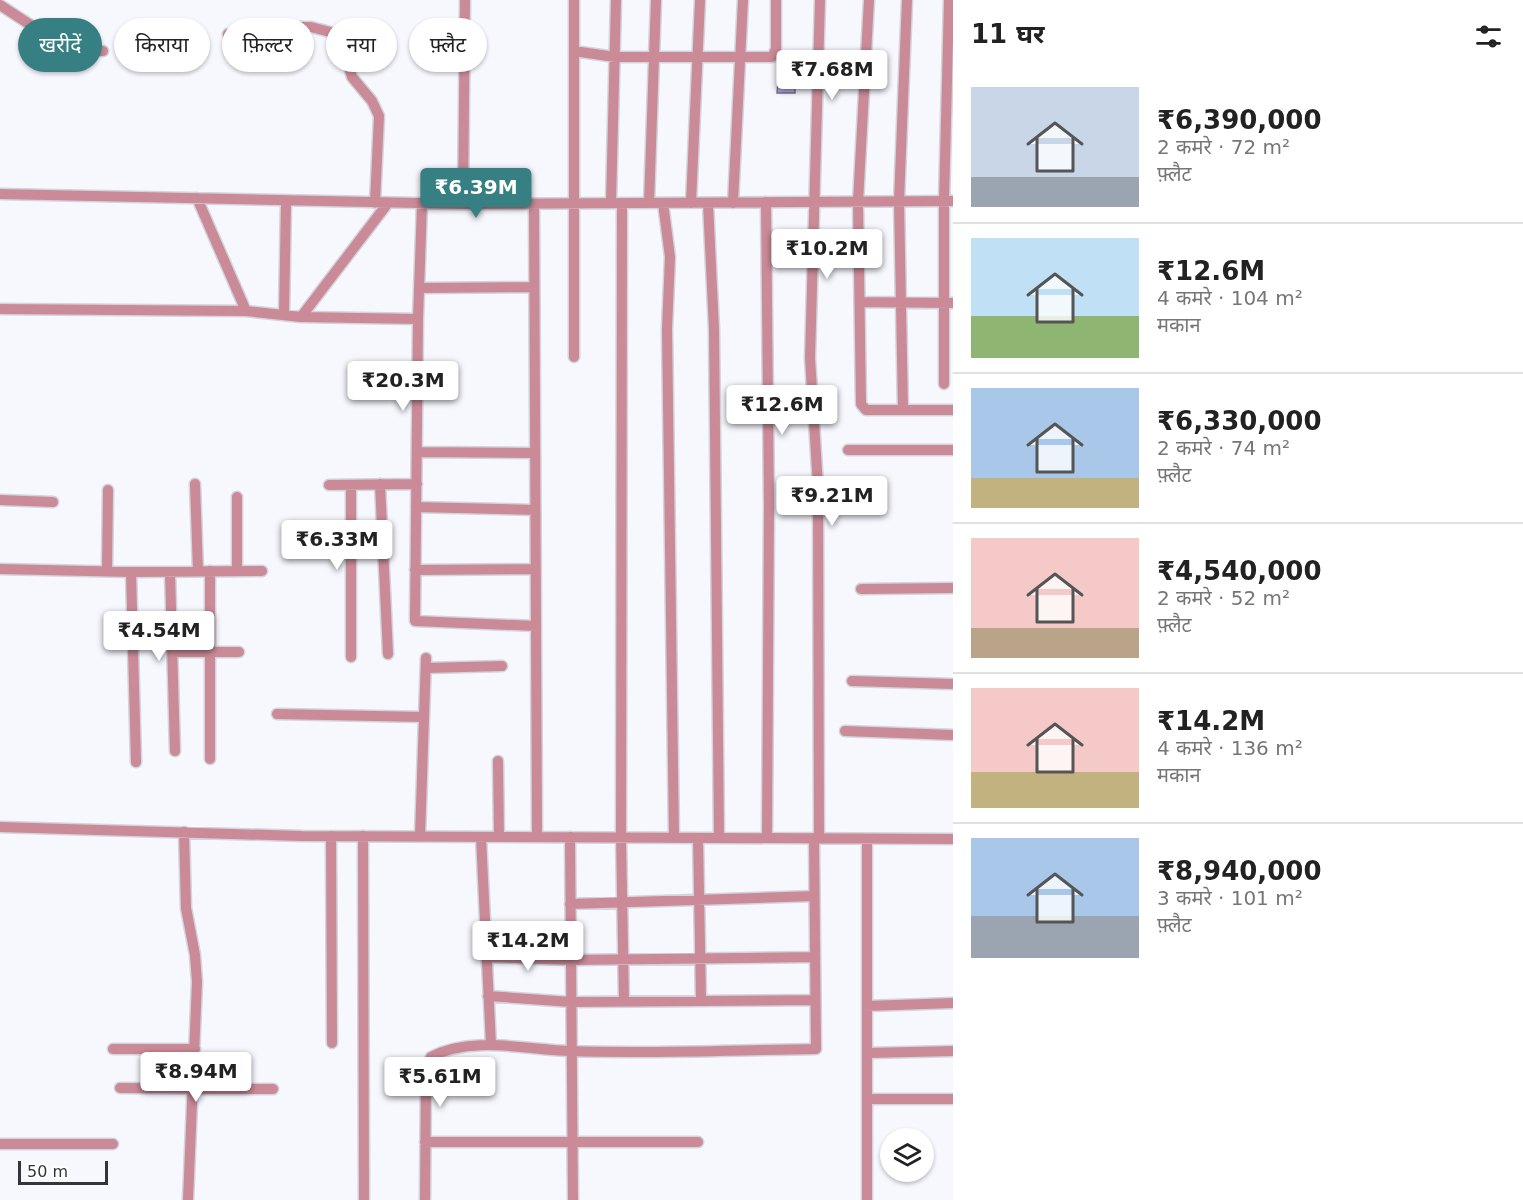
<!DOCTYPE html>
<html lang="hi">
<meta charset="utf-8">
<style>
:root{--surface:#fff;--page:#f2f2f2;--text:#222;--muted:#767676;--line:#e0e0e0;--accent:#367f82}
body{margin:0;font-family:"DejaVu Sans","Noto Sans Devanagari",sans-serif;background:var(--page);color:var(--text);height:100vh;display:flex;flex-direction:column;font-size:22px;white-space:nowrap}
*{box-sizing:border-box;margin:0}
p{font-size:20px;color:var(--muted)}
.icon{flex:none;width:33px;height:33px;fill:none;stroke:currentColor;stroke-width:2;stroke-linecap:round;stroke-linejoin:round}
.map{position:relative;flex:1;overflow:hidden}
.drawer{display:flex;flex-direction:column;background:var(--surface);width:570px}
.drawer>*{flex:none}
.banner{position:absolute;left:18px;top:18px;width:570px;height:54px;display:flex;gap:12px}
.tools{position:absolute;left:880px;top:1128px;display:grid;gap:12px}
.tools a{display:grid;place-items:center;width:54px;height:54px;border-radius:50%;background:var(--surface);box-shadow:0 2px 4px #0004;font-size:30px}
.scale{position:absolute;left:18px;bottom:15px;width:90px;box-sizing:border-box;padding-left:6px;border:3px solid #343539;border-top:0;font-size:16px;line-height:21px;white-space:nowrap;color:#343539;-webkit-text-stroke:4px #fff;paint-order:stroke}
.price{position:absolute;translate:-50% -51px;padding:0 14px;border-radius:6px;background:#fff;color:#222;font-size:20px;line-height:39px;filter:drop-shadow(0 2px 3px #0008)}
.price::after{content:'';position:absolute;left:50%;top:36px;width:18px;height:14px;margin-left:-9px;background:inherit;clip-path:polygon(0 0,100% 0,50% 100%)}
.price.on{background:var(--accent);color:#fff}
ul{padding:0;list-style:none}
li{display:flex;align-items:center;gap:18px;height:150px;padding:0 18px}
li+li{border-top:2px solid var(--line)}
li span{display:grid;place-items:center;flex:none;width:168px;height:120px;border-radius:0px;color:#555}
li>.icon{margin-inline-start:auto}
span .icon{width:72px;height:72px;fill:#fffc;stroke-width:1}
li b{font-size:26px}
h2{display:flex;justify-content:space-between;align-items:center;height:72px;padding:0 18px;font-size:26px}
.tag{padding:0 21px;border-radius:27px;background:var(--surface);box-shadow:0 2px 4px #0004;font-size:21px;line-height:54px}
.tag.on{background:var(--accent);color:#fff}
main{display:flex;flex:1;min-height:0}
.map>svg:first-child{display:block}
.building{fill:#bea8fb;stroke:#7a7882;stroke-width:1.5}
.lines{fill:none;stroke-linecap:round;stroke-linejoin:round}
.minor-casing{stroke:#d3d5db;stroke-width:13}
.minor{stroke:#cb8a98;stroke-width:10}
</style>
<main>
<div class="map">
<svg width="953" height="1200" viewBox="0 0 953 1200">
<rect width="100%" height="100%" fill="#f6f8fe"/>
<path class="building" d="M778,83H795V93H777Z"/>
<g class="lines">
<defs>
<path id="minor" d="M574,0V357
M869,0L858,202L861,404L866,410H953
M0,5L69,50L103,51
M228,34L271,39L300,27H311L334,33L341,40L352,77L372,101L379,116L375,203
M574,51L615,57H772L776,49V0
M0,194L463,204L953,201
M197,198L246,311
M766,202L769,506L767,838
M611,203L616,0
M622,203L621,837L624,1001
M649,203L656,0
M663,203L670,257L667,329L674,838
M691,203L700,0
M708,203L714,329L719,838
M733,203L743,0
M422,204L418,319L415,621L536,626
M463,204L465,0
M534,204L537,837
M419,288L534,287
M860,302L953,303
M0,309L246,311L301,317L418,319
M284,315L286,201
M301,317L388,203
M944,384V201L949,0
M903,410L899,201L907,0
M848,450H953
M417,452L535,453
M195,484L198,571
M380,484L388,654
M329,485L417,484
M351,485V657
M237,497V571
M0,500L53,502
M416,507L535,510
M0,569L131,572L262,571
M415,570L535,569
M107,571L108,490
M210,571V759
M131,572L136,762
M170,572L175,751
M861,589L953,588
M173,652H239
M426,668L502,666
M852,681L953,684
M277,714L424,717
M845,731L953,735
M498,761L499,837
M0,827L301,836L953,839
M184,832L186,908L195,955L197,982L188,1200
M331,836L332,1043
M363,836L364,1199
M420,836L426,658
M481,837L491,1045
M570,837L573,1200
M698,838L701,1001
M819,838L818,486L810,358L820,0
M867,839V1200
M570,904L814,896
M487,957L571,960L815,957
M488,996L571,1002L815,1000
M867,1006L953,1003
M113,1049H195
M867,1053L953,1051
M120,1088L273,1089
M867,1099H953
M425,1142H698
M0,1144H113
M425,1200L426,1071L431,1057C472,1035 527,1050 571,1051C652,1054 734,1050 816,1049L814,838"/>
</defs>
<use href="#minor" class="minor-casing"/>
<use href="#minor" class="minor"/>
</g>
</svg>
<div class="tools">
<a><svg class="icon" aria-label="layers" viewBox="0 0 24 24"><path d="M12 4l9 5-9 5-9-5zM3 14l9 5 9-5"/></svg></a>
</div>
<div class="scale">50 m</div>
<b class="price" style="left:832px;top:101px">₹7.68M</b>
<b class="price on" style="left:476px;top:219px">₹6.39M</b>
<b class="price" style="left:827px;top:280px">₹10.2M</b>
<b class="price" style="left:403px;top:412px">₹20.3M</b>
<b class="price" style="left:782px;top:436px">₹12.6M</b>
<b class="price" style="left:832px;top:527px">₹9.21M</b>
<b class="price" style="left:337px;top:571px">₹6.33M</b>
<b class="price" style="left:159px;top:662px">₹4.54M</b>
<b class="price" style="left:528px;top:972px">₹14.2M</b>
<b class="price" style="left:196px;top:1103px">₹8.94M</b>
<b class="price" style="left:440px;top:1108px">₹5.61M</b>
<div class="banner">
<a class="tag on">खरीदें</a>
<a class="tag">किराया</a>
<a class="tag">फ़िल्टर</a>
<a class="tag">नया</a>
<a class="tag">फ़्लैट</a>
</div>
</div>
<section class="drawer">
<h2>11 घर<svg class="icon" aria-label="filters" viewBox="0 0 24 24"><path d="M4 7h16M4 17h16"/><circle cx="9" cy="7" r="2"/><circle cx="15" cy="17" r="2"/></svg></h2>
<ul>
<li><span style="background:linear-gradient(#c9d6e8 75%,#9aa5b1 0)"><svg class="icon" aria-label="home" viewBox="0 0 24 24"><path d="M3 11l9-7 9 7M6 9v11h12V9"/></svg></span><div><b>₹6,390,000</b><p>2 कमरे · 72 m²</p><p>फ़्लैट</p></div></li>
<li><span style="background:linear-gradient(#bfe0f5 65%,#8fb573 0)"><svg class="icon" aria-label="home" viewBox="0 0 24 24"><path d="M3 11l9-7 9 7M6 9v11h12V9"/></svg></span><div><b>₹12.6M</b><p>4 कमरे · 104 m²</p><p>मकान</p></div></li>
<li><span style="background:linear-gradient(#a9c7e8 75%,#c2b280 0)"><svg class="icon" aria-label="home" viewBox="0 0 24 24"><path d="M3 11l9-7 9 7M6 9v11h12V9"/></svg></span><div><b>₹6,330,000</b><p>2 कमरे · 74 m²</p><p>फ़्लैट</p></div></li>
<li><span style="background:linear-gradient(#f6c9c9 75%,#b9a48a 0)"><svg class="icon" aria-label="home" viewBox="0 0 24 24"><path d="M3 11l9-7 9 7M6 9v11h12V9"/></svg></span><div><b>₹4,540,000</b><p>2 कमरे · 52 m²</p><p>फ़्लैट</p></div></li>
<li><span style="background:linear-gradient(#f6c9c9 70%,#c2b280 0)"><svg class="icon" aria-label="home" viewBox="0 0 24 24"><path d="M3 11l9-7 9 7M6 9v11h12V9"/></svg></span><div><b>₹14.2M</b><p>4 कमरे · 136 m²</p><p>मकान</p></div></li>
<li><span style="background:linear-gradient(#a9c7e8 65%,#9aa5b1 0)"><svg class="icon" aria-label="home" viewBox="0 0 24 24"><path d="M3 11l9-7 9 7M6 9v11h12V9"/></svg></span><div><b>₹8,940,000</b><p>3 कमरे · 101 m²</p><p>फ़्लैट</p></div></li>
</ul>
</section>
</main>
